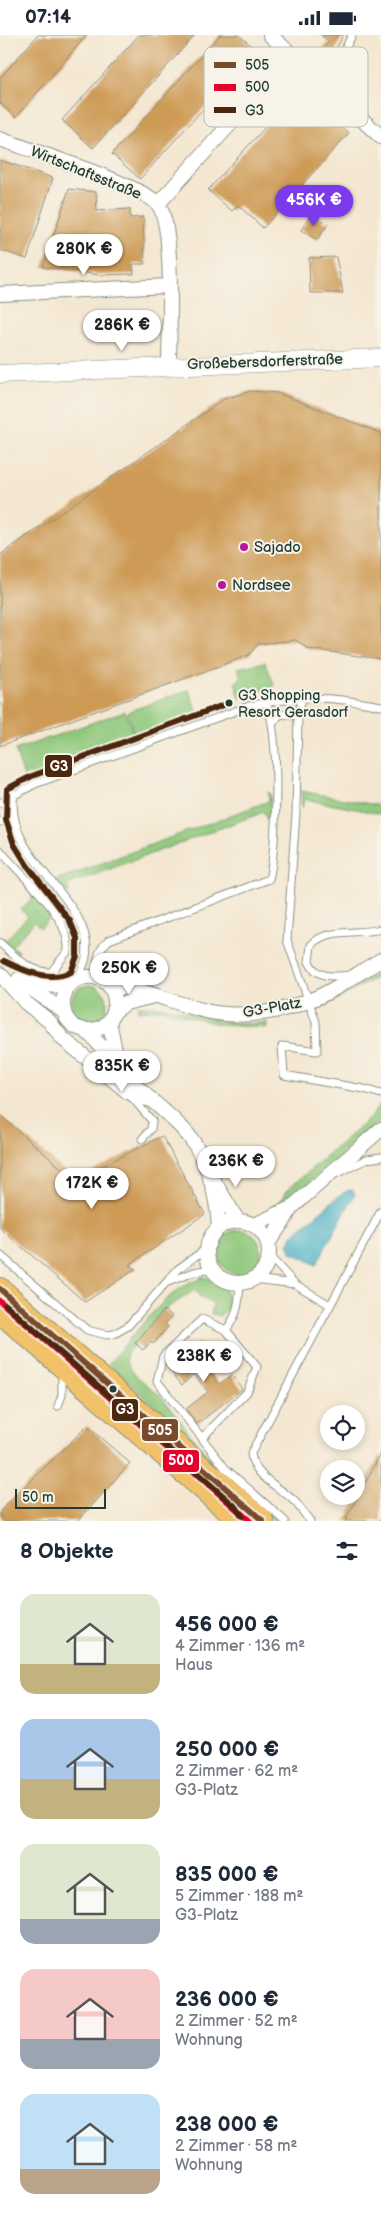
<!DOCTYPE html>
<html lang="de">
<meta charset="utf-8">
<style>
:root{--surface:#fff;--page:#f2f2f3;--text:#1f2937;--muted:#747a83;--accent:#7c3aed}
body{margin:0;font-family:"Balsamiq Sans",sans-serif;background:var(--page);color:var(--text);height:100vh;display:flex;flex-direction:column;font-size:19px;white-space:nowrap}
*{box-sizing:border-box;margin:0}
p{font-size:16px;color:var(--muted)}
.icon{flex:none;width:28px;height:28px;fill:none;stroke:currentColor;stroke-width:2;stroke-linecap:round;stroke-linejoin:round}
.map{position:relative;height:1486px;overflow:hidden}
.drawer{display:flex;flex-direction:column;background:var(--surface);flex:1}
.drawer>*{flex:none}
.controls{position:absolute;left:320px;top:1370px;display:grid;gap:10px}
.controls a{display:grid;place-items:center;width:45px;height:45px;border-radius:50%;background:var(--surface);box-shadow:0 2px 8px #0003;font-size:25px}
.scale{position:absolute;left:15px;bottom:12px;width:91px;box-sizing:border-box;padding-left:5px;border:2px solid #1f3d34;border-top:0;font-size:14px;line-height:18px;white-space:nowrap;color:#1f3d34;-webkit-text-stroke:4px #f7f3e8;paint-order:stroke}
.price{position:absolute;translate:-50% -42px;padding:0 11px;border-radius:18px;background:#fff;color:#222;font-size:16px;line-height:32px;filter:drop-shadow(0 1px 2px #0008)}
.price::after{content:'';position:absolute;left:50%;top:30px;width:15px;height:11px;margin-left:-8px;background:inherit;clip-path:polygon(0 0,100% 0,50% 100%)}
.price.current{background:var(--accent);color:#fff}
ul{padding:0;list-style:none}
li{display:flex;align-items:center;gap:15px;height:125px;padding:0 20px}
li span{display:grid;place-items:center;flex:none;width:140px;height:100px;border-radius:15px;color:#555}
li>.icon{margin-inline-start:auto}
span .icon{width:60px;height:60px;fill:#fffc;stroke-width:1}
li b{font-size:21px}
h2{display:flex;justify-content:space-between;align-items:center;height:60px;padding:0 20px;font-size:21px}
.status{display:flex;justify-content:space-between;align-items:center;height:35px;padding:0 25px;background:var(--surface);direction:ltr}
.status svg{height:14px;fill:currentColor}
.map>svg:first-child{display:block}
.green{fill:#8fc87b;stroke:#578258}
.water{fill:#43aec2;stroke:#31767b}
.building{fill:#ce9b57}
.lines{fill:none;stroke-linecap:round;stroke-linejoin:round}
.service-casing{stroke:#8a9282;stroke-width:9}
.minor-casing{stroke:#8a9282;stroke-width:16}
.tertiary-casing{stroke:#8a9282;stroke-width:19}
.primary-casing{stroke:#8a9282;stroke-width:24}
.service{stroke:#fff;stroke-width:7}
.minor{stroke:#fff;stroke-width:14}
.tertiary{stroke:#fff;stroke-width:18}
.primary{stroke:#f2c26a;stroke-width:22}
.bus-1-casing{stroke:#f7f3e8;stroke-width:10}
.bus-2-casing{stroke:#f7f3e8;stroke-width:10}
.bus-3-casing{stroke:#f7f3e8;stroke-width:10}
.bus-1{stroke:#7a4b2a;stroke-width:6}
.bus-2{stroke:#e4002b;stroke-width:6}
.bus-3{stroke:#4b270d;stroke-width:6}
.poi-dot{fill:#b5179e;stroke:#f7f3e8;stroke-width:2}
.bus-dot{fill:#1f3d34;stroke:#f7f3e8;stroke-width:2}
.labels{text-anchor:middle;dominant-baseline:central;stroke-width:4;stroke-linejoin:round;paint-order:stroke}
.bus-label{font-size:14px;fill:#1f3d34;stroke:#f7f3e8;text-anchor:start}
.street-label{font-size:15px;fill:#1f3d34;stroke:#f7f3e8}
.poi-label{font-size:15px;fill:#1f3d34;stroke:#f7f3e8;text-anchor:start}
.key{fill:#f7f3e8;stroke:#b6bcb2;stroke-width:1}
.key-label{font-size:14px;fill:#1f3d34}
.line-badge{stroke:#f7f3e8;stroke-width:2}
.badge-label{font-size:14px;text-anchor:middle;font-weight:bold;fill:#fff}
</style>
<div class="status"><b>07:14</b><svg viewBox="0 0 49 12"><path d="M0 12V9h3v3zM5 12V6h3v6zM10 12V3h3v9zM15 12V0h3v12zM26 1h20v11H26zM47 4h2v5h-2z"/></svg></div>
<div class="map">
<svg width="381" height="1486" viewBox="0 0 381 1486">
<rect width="100%" height="100%" fill="#f7f3e8"/>
<filter id="ink" filterUnits="userSpaceOnUse"><feTurbulence type="fractalNoise" baseFrequency=".02" numOctaves="2"/><feDisplacementMap in="SourceGraphic" scale="10" xChannelSelector="R" yChannelSelector="G"/><feConvolveMatrix kernelMatrix="1 2 1 2 8 2 1 2 1" color-interpolation-filters="sRGB"/></filter>
<filter id="wash" filterUnits="userSpaceOnUse"><feTurbulence type="fractalNoise" baseFrequency=".0096" numOctaves="4" result="noise"/><feDisplacementMap in="SourceGraphic" scale="20" xChannelSelector="R" yChannelSelector="G"/><feGaussianBlur stdDeviation="1.12" result="paint"/><feColorMatrix in="noise" values="0 0 0 0 0 0 0 0 0 0 0 0 0 0 0 0 0 1.4 0 .05"/><feComposite in="paint" operator="in"/></filter>
<g filter="url(#wash)">
<rect width="100%" height="100%" fill="#f4e7d1"/>
<path class="green" d="M265,627L275,651L240,663L235,648L241,642L238,633Z
M189,655L199,682L136,704L127,677Z
M125,676L135,705L25,745L15,715Z
M301,756L381,771V779L304,764L302,773Z
M268,757L271,759L269,784L267,785L264,777L67,850L70,858H66L56,845L269,766Z
M33,862H37L51,881L41,893L34,887L12,911L19,917L17,918L0,904V901L6,905L28,881L21,875Z
M381,936V940L316,976L317,971Z
M71 968a18 18 0 1 1 36 0a18 18 0 1 1-36 0Z
M137,971C181,966 219,995 267,987V993L222,990L159,974L138,976Z
M381,1068V1085L291,1163L270,1178L269,1173L283,1163L287,1155L370,1083Z
M217 1217a22 22 0 1 1 44 0a22 22 0 1 1-44 0Z
M200,1241C217,1245 229,1253 229,1272L220,1281L211,1279L213,1269L199,1261L195,1255L164,1275L127,1318L126,1325L134,1339L163,1363L205,1418L280,1486H274L174,1394L151,1367L108,1329C131,1304 167,1252 200,1244Z"/>
<path class="water" d="M349,1155H353L355,1159L316,1230L291,1217L288,1209L294,1199L341,1159Z"/>
<g id="blocks">
<path class="building" d="M38,0H87L16,82L0,68V43Z
M139,0H195L93,113L62,85Z
M220,0H239L256,15L140,144L112,119Z
M321,0H343L327,32L315,21L329,7Z
M300,54L349,98L263,193L238,170L232,176L208,155Z
M0,125L53,143L27,224L0,215Z
M69,154L96,157L97,176L130,174V183L143,182L145,229H133L134,239L100,240L43,232Z
M312,179L328,189L317,205L301,195Z
M336,222L343,258H310L309,223Z
M251,356L278,358L381,398V624L308,614L296,605L258,609L249,620L0,711V520L224,364Z
M0,1080L75,1145L162,1101L205,1179L129,1230L136,1234L85,1267L0,1193Z
M164,1275L172,1281L165,1289L168,1292L153,1309L150,1307L143,1315L135,1308Z
M199,1308L212,1325L205,1330L219,1349L232,1340L242,1354L197,1389L186,1374L208,1357L194,1339L182,1350L168,1333Z
M87,1391L130,1428L78,1486H5L0,1481V1476Z
M381,1418V1486H345Z"/>
</g>
</g>
<g filter="url(#ink)">
<use href="#blocks" fill-opacity="0" stroke="#8a9282" stroke-width="1"/>
<g class="lines">
<defs>
<path id="service" d="M326,52L352,0
M302,662L298,681L296,778L287,905L316,987L317,1016L282,1011L284,1040L364,1054L381,1059
M273,688L280,679L298,681
M14,759C3,826 96,865 86,922C85,929 80,937 78,944
M0,768L35,749L249,671C302,660 329,661 381,671
M0,787L4,785L16,789
M0,815C21,842 70,879 68,916L51,937C30,938 15,921 0,908
M352,940C335,941 318,945 309,927L311,910C327,892 359,900 381,894
M102,944C95,930 96,916 109,905L269,844C277,815 281,690 265,667
M129,1059L152,1086L151,1094L142,1104
M338,1138L367,1124L381,1122
M0,1220L87,1295L107,1300L114,1299L128,1291L178,1234L207,1213
M269,1221L295,1249L330,1270
M254,1244L295,1249
M168,1247L194,1237L212,1234
M202,1284L226,1295L257,1332L247,1357L202,1403L157,1346L163,1321Z
M226,1295C238,1280 239,1267 240,1249
M58,1371L62,1360V1339
M202,1403L225,1433L285,1486
M310,1486C304,1479 299,1470 292,1464C277,1451 252,1439 251,1418L381,1176"/>
<path id="minor" d="M270,0L381,102
M0,104C30,115 141,150 158,169C175,190 169,300 169,331
M158,169L259,57L289,17
M0,259L169,251
M0,939L26,968L49,986L62,1003L128,1057L146,1064
M19,944C32,947 46,952 60,950C74,949 83,938 97,943C126,952 118,997 88,995C62,994 55,963 73,947
M22,947L63,976
M110,951C142,953 171,967 202,975C235,984 276,979 308,966C334,957 357,938 381,925
M115,976L126,968L154,961
M109,986L118,1030
M85,995C102,1009 113,1028 128,1044C145,1060 163,1074 180,1091C206,1116 217,1157 219,1193
M214,1146L238,1186
M207 1217a31 31 0 1 1 62 0a31 31 0 1 1-62 0Z
M254,1190L291,1173L381,1094
M268,1208L285,1184L291,1173"/>
<path id="tertiary" d="M0,339L381,323"/>
<path id="primary" d="M0,1254L263,1486
M0,1277L240,1486"/>
</defs>
<use href="#service" class="service-casing"/>
<use href="#minor" class="minor-casing"/>
<use href="#tertiary" class="tertiary-casing"/>
<use href="#primary" class="primary-casing"/>
<use href="#service" class="service"/>
<use href="#minor" class="minor"/>
<use href="#tertiary" class="tertiary"/>
<use href="#primary" class="primary"/>
<defs>
<path id="bus-1" d="M0,1254L263,1486"/>
<path id="bus-2" d="M0,1266L250,1486"/>
<path id="bus-3" d="M4,926C24,936 48,947 71,937L77,921V903L70,886L27,830L14,809L6,785L7,754L32,741L229,668
M6,1270L237,1473L242,1481"/>
</defs>
<use href="#bus-1" class="bus-1-casing"/>
<use href="#bus-2" class="bus-2-casing"/>
<use href="#bus-3" class="bus-3-casing"/>
<use href="#bus-1" class="bus-1"/>
<use href="#bus-2" class="bus-2"/>
<use href="#bus-3" class="bus-3"/>
</g>
</g>
<g class="poi-dot">
<circle cx="244" cy="512" r="5"/>
<circle cx="222" cy="550" r="5"/>
</g>
<g class="bus-dot">
<circle cx="229" cy="668" r="4.5"/>
<circle cx="113" cy="1354" r="4.5"/>
</g>
<g class="labels">
<g class="bus-label">
<text x="238" y="660">G3 Shopping<tspan x="238" dy="17">Resort Gerasdorf</tspan></text>
</g>
<g class="street-label">
<text transform="translate(86 138) rotate(22)">Wirtschaftsstraße</text>
<text transform="translate(265 327) rotate(-2)">Großebersdorferstraße</text>
<text transform="translate(272 973) rotate(-10)">G3-Platz</text>
</g>
<g class="poi-label">
<text x="254" y="512">Sajado</text>
<text x="232" y="550">Nordsee</text>
</g>
</g>
<rect x="204" y="12" width="164" height="80" rx="8" class="key"/>
<rect x="214" y="27" width="22" height="6" fill="#7a4b2a"/>
<rect x="214" y="49" width="22" height="7" fill="#e4002b"/>
<rect x="214" y="72" width="22" height="6" fill="#4b270d"/>
<g class="key-label">
<text x="245" y="35">505</text>
<text x="245" y="57">500</text>
<text x="245" y="80">G3</text>
</g>
<g class="line-badge">
<rect x="44" y="719" width="29" height="24" rx="5" fill="#4b270d"/>
<rect x="111" y="1363" width="28" height="24" rx="5" fill="#4b270d"/>
<rect x="141" y="1383" width="38" height="24" rx="5" fill="#7a4b2a"/>
<rect x="162" y="1414" width="38" height="24" rx="5" fill="#e4002b"/>
</g>
<g class="badge-label">
<text x="59" y="736">G3</text>
<text x="125" y="1379">G3</text>
<text x="160" y="1400">505</text>
<text x="181" y="1430">500</text>
</g>
</svg>
<div class="controls">
<a><svg class="icon" aria-label="locate" viewBox="0 0 24 24"><circle cx="12" cy="12" r="6"/><path d="M12 2v4M12 18v4M2 12h4M18 12h4"/></svg></a>
<a><svg class="icon" aria-label="layers" viewBox="0 0 24 24"><path d="M12 4l9 5-9 5-9-5zM3 14l9 5 9-5"/></svg></a>
</div>
<div class="scale">50 m</div>
<b class="price current" style="left:314px;top:192px">456K €</b>
<b class="price" style="left:84px;top:241px">280K €</b>
<b class="price" style="left:122px;top:317px">286K €</b>
<b class="price" style="left:129px;top:960px">250K €</b>
<b class="price" style="left:122px;top:1058px">835K €</b>
<b class="price" style="left:236px;top:1153px">236K €</b>
<b class="price" style="left:92px;top:1175px">172K €</b>
<b class="price" style="left:204px;top:1348px">238K €</b>
</div>
<section class="drawer">
<h2>8 Objekte<svg class="icon" aria-label="filters" viewBox="0 0 24 24"><path d="M4 7h16M4 17h16"/><circle cx="9" cy="7" r="2"/><circle cx="15" cy="17" r="2"/></svg></h2>
<ul>
<li><span style="background:linear-gradient(#dfe7d0 70%,#c2b280 0)"><svg class="icon" aria-label="home" viewBox="0 0 24 24"><path d="M3 11l9-7 9 7M6 9v11h12V9"/></svg></span><div><b>456 000 €</b><p>4 Zimmer · 136 m²</p><p>Haus</p></div></li>
<li><span style="background:linear-gradient(#a9c7e8 60%,#c2b280 0)"><svg class="icon" aria-label="home" viewBox="0 0 24 24"><path d="M3 11l9-7 9 7M6 9v11h12V9"/></svg></span><div><b>250 000 €</b><p>2 Zimmer · 62 m²</p><p>G3-Platz</p></div></li>
<li><span style="background:linear-gradient(#dfe7d0 75%,#9aa5b1 0)"><svg class="icon" aria-label="home" viewBox="0 0 24 24"><path d="M3 11l9-7 9 7M6 9v11h12V9"/></svg></span><div><b>835 000 €</b><p>5 Zimmer · 188 m²</p><p>G3-Platz</p></div></li>
<li><span style="background:linear-gradient(#f6c9c9 70%,#9aa5b1 0)"><svg class="icon" aria-label="home" viewBox="0 0 24 24"><path d="M3 11l9-7 9 7M6 9v11h12V9"/></svg></span><div><b>236 000 €</b><p>2 Zimmer · 52 m²</p><p>Wohnung</p></div></li>
<li><span style="background:linear-gradient(#bfe0f5 75%,#b9a48a 0)"><svg class="icon" aria-label="home" viewBox="0 0 24 24"><path d="M3 11l9-7 9 7M6 9v11h12V9"/></svg></span><div><b>238 000 €</b><p>2 Zimmer · 58 m²</p><p>Wohnung</p></div></li>
</ul>
</section>
